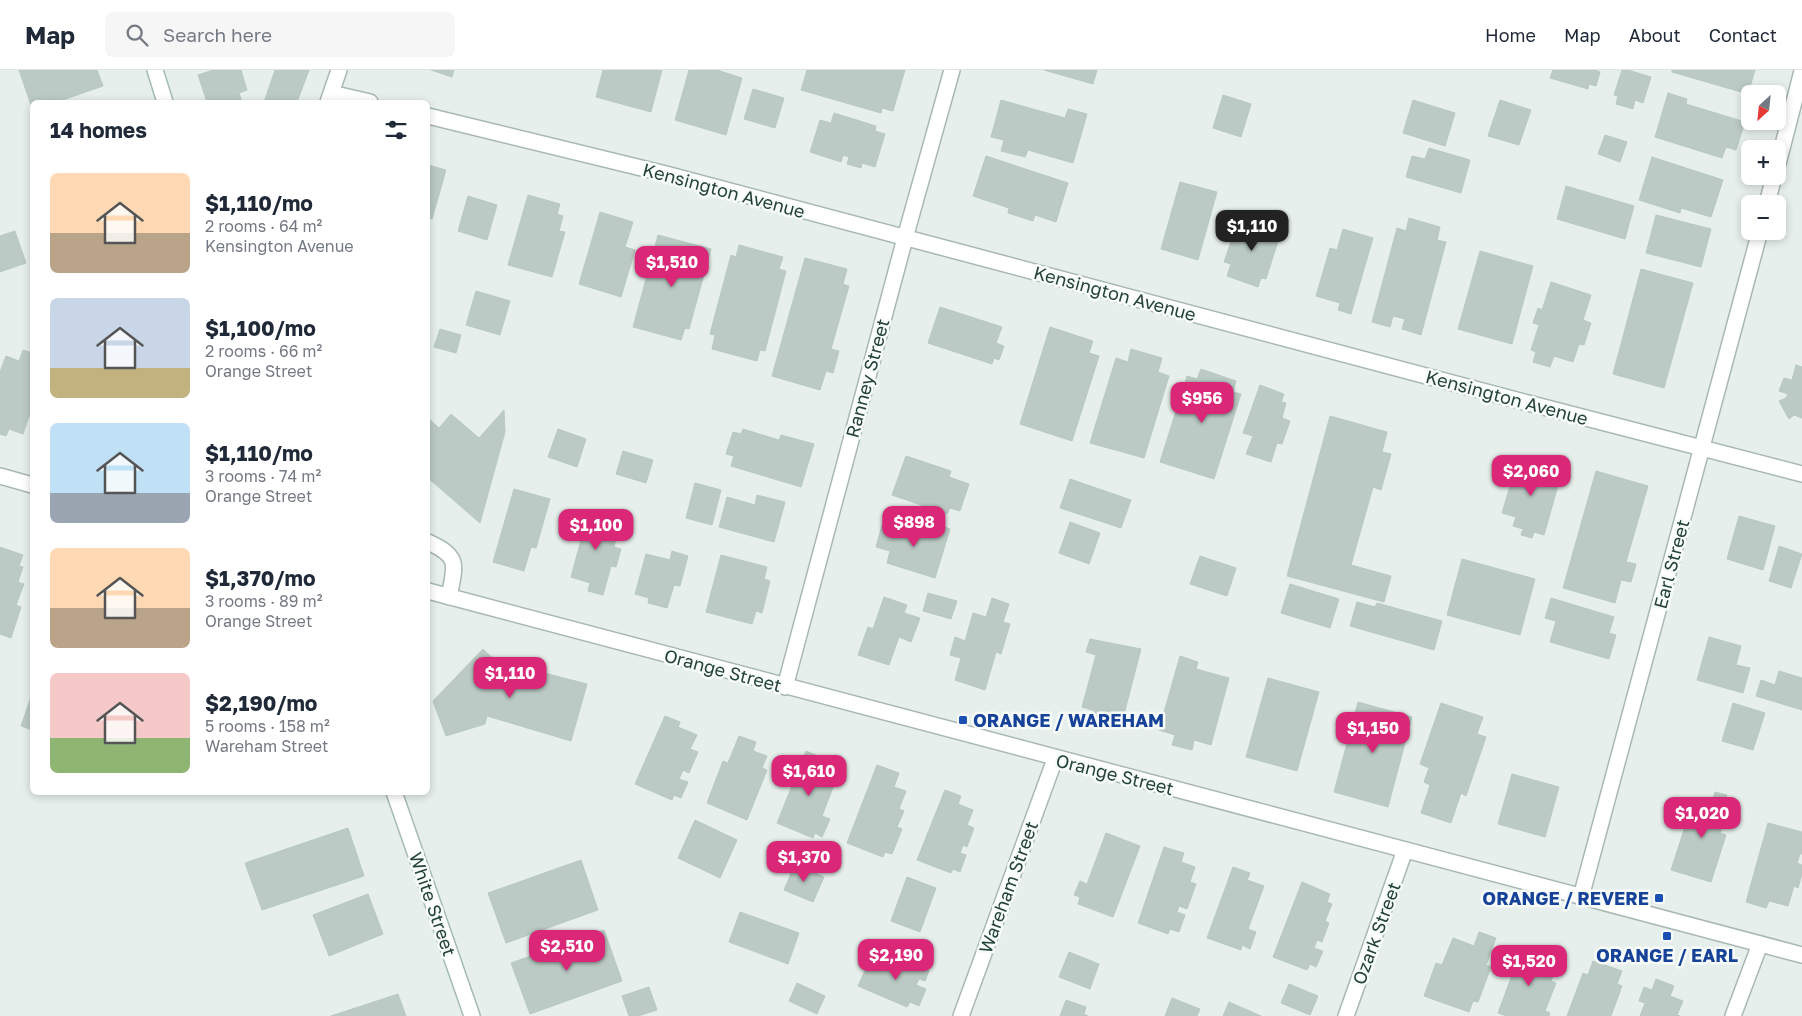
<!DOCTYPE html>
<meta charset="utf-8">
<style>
:root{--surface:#fff;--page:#f6f6f7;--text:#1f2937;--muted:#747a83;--line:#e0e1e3;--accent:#db2777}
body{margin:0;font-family:"Golos Text",sans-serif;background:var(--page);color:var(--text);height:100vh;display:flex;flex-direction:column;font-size:19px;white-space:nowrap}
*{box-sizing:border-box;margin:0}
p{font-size:16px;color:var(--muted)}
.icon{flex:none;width:28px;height:28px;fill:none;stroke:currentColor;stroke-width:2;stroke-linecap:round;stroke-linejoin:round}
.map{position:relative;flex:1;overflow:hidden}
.details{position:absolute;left:30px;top:30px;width:400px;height:695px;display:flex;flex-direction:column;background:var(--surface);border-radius:8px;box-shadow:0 2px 8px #0003}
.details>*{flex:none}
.needle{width:32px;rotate:207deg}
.fabs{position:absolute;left:1741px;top:15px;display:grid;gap:10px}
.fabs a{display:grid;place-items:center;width:45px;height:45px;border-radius:8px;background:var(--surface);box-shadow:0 2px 8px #0003;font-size:25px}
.price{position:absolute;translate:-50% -42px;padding:0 11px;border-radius:10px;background:var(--accent);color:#fff;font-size:16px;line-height:32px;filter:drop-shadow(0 1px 2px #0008)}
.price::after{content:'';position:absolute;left:50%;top:30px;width:15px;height:11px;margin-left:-8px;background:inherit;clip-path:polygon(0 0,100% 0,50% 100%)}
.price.on{background:#222;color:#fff}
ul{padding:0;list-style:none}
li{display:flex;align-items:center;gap:15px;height:125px;padding:0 20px}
li span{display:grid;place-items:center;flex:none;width:140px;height:100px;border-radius:8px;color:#555}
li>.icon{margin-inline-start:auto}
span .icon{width:60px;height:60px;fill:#fffc;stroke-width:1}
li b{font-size:21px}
h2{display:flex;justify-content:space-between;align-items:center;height:60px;padding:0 20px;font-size:21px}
header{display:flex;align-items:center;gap:30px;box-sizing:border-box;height:70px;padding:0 25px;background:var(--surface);border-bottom:1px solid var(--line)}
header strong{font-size:24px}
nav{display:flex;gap:28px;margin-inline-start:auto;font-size:18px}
.search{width:350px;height:45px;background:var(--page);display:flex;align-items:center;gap:12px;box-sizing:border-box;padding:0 18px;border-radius:8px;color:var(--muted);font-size:19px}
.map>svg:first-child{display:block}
.building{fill:#bbcac4;stroke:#b8c9c2}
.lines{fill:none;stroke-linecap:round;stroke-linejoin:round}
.service-casing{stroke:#a8b8b2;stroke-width:18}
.minor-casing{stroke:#a8b8b2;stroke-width:18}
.tertiary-casing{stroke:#a8b8b2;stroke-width:18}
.secondary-casing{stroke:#a4bbb3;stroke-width:18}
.service{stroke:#fff;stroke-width:15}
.minor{stroke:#fff;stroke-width:15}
.tertiary{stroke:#fff;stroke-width:15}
.secondary{stroke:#fff;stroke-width:15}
.transit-dot{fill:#1a4fb4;stroke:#f7fbf9;stroke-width:2}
.labels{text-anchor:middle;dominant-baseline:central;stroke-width:5;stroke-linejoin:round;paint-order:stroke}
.street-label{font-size:18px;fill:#24423a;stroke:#f7fbf9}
.transit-label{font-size:18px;font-weight:bold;fill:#164399;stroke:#f7fbf9;text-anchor:start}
</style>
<header>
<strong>Map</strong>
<div class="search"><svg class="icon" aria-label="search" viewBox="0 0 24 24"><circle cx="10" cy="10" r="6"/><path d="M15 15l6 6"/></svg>Search here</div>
<nav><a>Home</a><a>Map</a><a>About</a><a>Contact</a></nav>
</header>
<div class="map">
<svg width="1802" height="946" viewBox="0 0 1802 946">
<rect width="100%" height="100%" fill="#e6efeb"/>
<path class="building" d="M19,0H97L103,16L57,32H32V38Z
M213,0H241L247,20L239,23L242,32H207L198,5Z
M275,0H309L297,32H264Z
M431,0H454L452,7Z
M603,0H662L651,42L596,27Z
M689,0H717L742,8L726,65L675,50Z
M807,0H905L893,41L882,38L881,43L801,20Z
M1044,0H1097L1093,14Z
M1553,0H1595L1600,2L1596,16L1589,14L1588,19L1550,8Z
M1622,0H1628L1651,7L1643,33L1635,30L1633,39L1616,34L1618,26L1614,25Z
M1672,0H1755L1748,24L1672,2Z
M753,19L784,28L775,58L744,49Z
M1668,23L1687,29L1686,34L1745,52L1736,80L1726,77L1722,88L1655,67Z
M1223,25L1251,34L1241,67L1213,58Z
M1001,30L1065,48L1068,39L1087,44L1073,93L1028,80L1025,87L1001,81L1004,70L991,67Z
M1413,30L1455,43L1445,76L1403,63Z
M1500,30L1531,40L1519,75L1488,66Z
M834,43L876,56L875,61L885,64L875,97L862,93L861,98L847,94L849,87L843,85L841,92L810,82L820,50L831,53Z
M1605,65L1627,72L1620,92L1598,84Z
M1429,78L1470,90L1461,123L1406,107L1412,86L1425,89Z
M986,86L1068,113L1056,152L1035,145L1033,151L1008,143L1009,138L973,126Z
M1652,87L1723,110L1711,147L1681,138L1680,143L1639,130Z
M428,95L446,100L432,149L428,148Z
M1180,112L1217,122L1198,190L1161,179Z
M1566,116L1634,136L1625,169L1557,149Z
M528,125L560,134L557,144L563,146L559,161L565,162L552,207L508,195Z
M468,126L497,135L487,170L458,161Z
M600,142L633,152L625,177L635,180L621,227L579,214Z
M1656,145L1711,159L1701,197L1646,183Z
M1255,147L1276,155L1274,162L1280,165L1266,209L1261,208L1258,217L1227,206L1231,194L1224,192L1237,154L1252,159Z
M1409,148L1440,157L1437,170L1446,172L1421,265L1402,259L1405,249L1393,246L1390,257L1372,252L1397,158L1406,161Z
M1343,159L1373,168L1351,244L1338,240L1340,233L1316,226L1330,178L1337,180Z
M15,161L26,193L0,202V166Z
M658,165L711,179L689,259L685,258L681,270L633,257Z
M739,175L783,187L779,199L786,201L765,281L760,280L757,291L712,279L715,265L710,264L731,185L736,187Z
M1480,181L1533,196L1512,274L1458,259Z
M805,188L847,199L843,214L849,216L831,279L839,281L833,303L826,301L820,320L772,306Z
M1641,199L1693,213L1664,318L1613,304Z
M1551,212L1591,225L1583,250L1591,253L1584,275L1579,274L1573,292L1554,286L1550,297L1533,292L1536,282L1531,280L1539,255L1533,253L1538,238L1542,240Z
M476,221L510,231L500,265L466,255Z
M940,237L1002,257L996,273L1004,276L999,290L994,288L992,294L928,273Z
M1050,257L1093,271L1089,283L1099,286L1072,371L1020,354Z
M440,259L461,265L456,283L434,277Z
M1131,279L1162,288L1158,302L1169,306L1144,388L1090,373L1116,288L1128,292Z
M23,280L32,283V347L29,346L23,364L9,359L6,366L0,364V302L6,286L19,291Z
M1796,295L1802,297V348L1794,345L1789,349L1779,331L1786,328L1788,324L1779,321L1784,308L1792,310Z
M1201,299L1236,311L1233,322L1241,324L1214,409L1160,392L1187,306L1197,309Z
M1260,315L1284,324L1281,332L1286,333L1282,348L1290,351L1282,374L1277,373L1271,392L1246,384L1253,366L1243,363Z
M504,340L505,362L480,453L428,408V348L439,358L451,344L479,368Z
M1330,346L1387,362L1382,382L1391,384L1381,420L1373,417L1351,495L1391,506L1384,532L1287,506Z
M558,359L586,369L577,397L548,387Z
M743,359L779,370L781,365L814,374L801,417L731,396L734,386L726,384L733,362L741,364Z
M623,381L653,390L646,413L616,404Z
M906,386L951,401L949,407L969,414L960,441L950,438L947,444L892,425Z
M1518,389L1556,400L1553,411L1559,412L1544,465L1534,462L1532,468L1521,465L1523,459L1513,456L1516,447L1502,443Z
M1596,401L1648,416L1626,492L1636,494L1631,512L1621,510L1615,533L1563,518Z
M1070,409L1131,430L1121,458L1060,438Z
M695,413L721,420L712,455L686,448Z
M514,419L550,429L536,478L531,477L524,501L493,492Z
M757,425L785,432L774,472L719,457L727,427L755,435Z
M581,441L620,452L614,477L621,479L616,497L611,496L603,525L588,521L590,513L571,507L581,470L574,468Z
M1739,446L1775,456L1763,500L1727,489Z
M1070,452L1100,463L1089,494L1059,483Z
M933,453L950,459L935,508L887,493L890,481L876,477L882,455L895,459L896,454L930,464Z
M1779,476L1802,484L1791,518L1769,511Z
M0,477L23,485L19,496L23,497L18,512L24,514L16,535L21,537L11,568L0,564Z
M672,481L688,486L680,516L674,515L667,538L648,533L649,528L635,524L646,484L670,490Z
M721,485L767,497L764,509L770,511L762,543L756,541L752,554L706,542Z
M1200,486L1236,498L1227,526L1190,514Z
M1462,489L1535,509L1520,565L1447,545Z
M1290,514L1339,529L1330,558L1281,543Z
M928,523L957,531L951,549L923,541Z
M884,527L907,535L904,543L920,548L911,572L899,567L889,595L858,585L868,557L873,559Z
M992,528L1009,534L1003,552L1010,554L1001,584L996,582L985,620L955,610L961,588L950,585L955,567L965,571L973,543L986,547Z
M1551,528L1614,547L1609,563L1616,565L1609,589L1550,572L1556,551L1545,548Z
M1357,532L1375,537L1377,533L1442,551L1434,580L1350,556Z
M1709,567L1741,576L1736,595L1750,598L1743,623L1697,610Z
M1090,569L1141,579L1123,648L1117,647L1114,657L1093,651L1095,641L1082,637L1096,585L1086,582Z
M483,579L503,598L506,593L587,614L571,671L487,646L485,654L446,666L433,631Z
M1180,586L1198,592L1196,599L1229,608L1211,675L1194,670L1192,680L1172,675L1175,665L1159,660Z
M1779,601L1802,608V640L1756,626L1761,610L1775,615Z
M1268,608L1319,622L1297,701L1246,687Z
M32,624V660L21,656Z
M1358,632L1412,647L1388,737L1334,722Z
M1441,633L1483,647L1477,664L1486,667L1466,726L1461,723L1451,753L1421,743L1430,715L1424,712L1429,698L1420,694Z
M1733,633L1765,643L1753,680L1722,671Z
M665,646L680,652L678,657L697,665L690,679L698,682L689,703L683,700L679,709L688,712L681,728L674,725L672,730L635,714Z
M739,666L756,672L753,681L767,686L762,698L767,700L747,750L707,733L723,691L728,693Z
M806,681L825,689L823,695L839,702L822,746L830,749L822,767L815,763L813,768L777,753Z
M877,695L899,703L894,717L906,721L899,739L904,741L897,757L902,759L892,784L885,782L883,787L847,773Z
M1512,704L1559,717L1545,767L1498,754Z
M945,720L961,726L958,734L973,740L967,755L974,758L967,777L963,775L960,783L966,785L960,802L953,799L951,803L917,790Z
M1715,722L1727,725L1724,732L1729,734L1720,763L1726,765L1711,812L1671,800L1692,735L1702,738L1705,727L1713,730Z
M695,750L737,770L720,808L678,788Z
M1768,753L1802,762V784H1800L1797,793L1802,795V804L1798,818L1794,816L1788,836L1769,831L1766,838L1746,832Z
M348,758L364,806L262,840L245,793Z
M1106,763L1140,776L1113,847L1078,834L1080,827L1074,825L1080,811L1087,814Z
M1164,777L1184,783L1181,792L1195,797L1190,812L1196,814L1187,839L1179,836L1177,842L1185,845L1179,862L1170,859L1168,864L1138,853Z
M581,790L598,840L506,873L488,823Z
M795,794L824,807L813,832L784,820Z
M1233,797L1250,803L1247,810L1264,816L1248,859L1256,862L1250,879L1242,875L1241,880L1207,868Z
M907,807L936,818L920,862L891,851Z
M1302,812L1330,824L1327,832L1332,834L1325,851L1329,853L1322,872L1317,870L1314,878L1323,881L1316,897L1310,894L1307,900L1273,887Z
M368,824L383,864L329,886L313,845Z
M740,842L799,863L788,894L729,872Z
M604,860L622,911L530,944L511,893Z
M1479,862L1496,868L1486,895L1491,897L1478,932L1473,931L1469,942L1424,926L1436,893L1442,895L1453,868L1474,876Z
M1530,877L1546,884L1541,895L1555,900L1551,911L1556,913L1545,941L1550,943L1549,946H1507L1498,943L1519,886L1525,889Z
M885,882L929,901L925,911L919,909L916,915L926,919L919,936L910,932L907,937L858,916L867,896L877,901Z
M1069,882L1099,894L1090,919L1059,907Z
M1593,891L1622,901L1617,914L1622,916L1611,946H1567L1583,903L1588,905Z
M1656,909L1674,916L1670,926L1683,931L1677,945L1680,946H1640L1645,933L1639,931L1644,917L1652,920Z
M797,913L825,926L817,944L789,931Z
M1289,914L1318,926L1310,945L1281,933Z
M649,917L657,940L638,946H629L622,926Z
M398,924L406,946H331Z
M1172,928L1200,939L1197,946H1165Z
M1066,930L1086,937L1084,944L1088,946H1060Z
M1229,932L1261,946H1223Z"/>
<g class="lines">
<defs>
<path id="service" d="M428,472C461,487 455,495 449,527"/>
<path id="minor" d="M331,23L370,32
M328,32L339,0
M428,46L666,104L1528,333L1802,404
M1778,94L1802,1
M1767,134L1774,106
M785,617L905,168L952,0
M1581,827L1760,161
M961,946L1055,689
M1346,946L1405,780
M1733,946L1760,874"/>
<path id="tertiary" d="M0,406L32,415
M428,521L1802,885"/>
<path id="secondary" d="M155,0L165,32
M394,722L472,946"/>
</defs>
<use href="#service" class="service-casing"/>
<use href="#minor" class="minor-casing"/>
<use href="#tertiary" class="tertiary-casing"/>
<use href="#secondary" class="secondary-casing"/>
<use href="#service" class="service"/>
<use href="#minor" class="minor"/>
<use href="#tertiary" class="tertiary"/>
<use href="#secondary" class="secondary"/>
</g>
<g class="transit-dot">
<rect x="958" y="645" width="10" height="10" rx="2.5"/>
<rect x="1654" y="823" width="10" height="10" rx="2.5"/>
<rect x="1662" y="861" width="10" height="10" rx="2.5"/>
</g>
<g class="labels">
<g class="street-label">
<text transform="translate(724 120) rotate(15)">Kensington Avenue</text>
<text transform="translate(1115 223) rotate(15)">Kensington Avenue</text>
<text transform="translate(867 308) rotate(-75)">Ranney Street</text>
<text transform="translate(1507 327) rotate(15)">Kensington Avenue</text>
<text transform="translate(1671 494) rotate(-75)">Earl Street</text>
<text transform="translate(723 600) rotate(15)">Orange Street</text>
<text transform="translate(1115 704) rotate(14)">Orange Street</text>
<text transform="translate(1008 817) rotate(-70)">Wareham Street</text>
<text transform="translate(433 834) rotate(71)">White Street</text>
<text transform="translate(1376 863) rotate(-70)">Ozark Street</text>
</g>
<g class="transit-label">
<text x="973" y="650">ORANGE / WAREHAM</text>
<text x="1649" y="828" text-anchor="end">ORANGE / REVERE</text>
<text x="1667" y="885" text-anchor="middle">ORANGE / EARL</text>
</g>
</g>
</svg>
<div class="fabs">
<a><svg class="needle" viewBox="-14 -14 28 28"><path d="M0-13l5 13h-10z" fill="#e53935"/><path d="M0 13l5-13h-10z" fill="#747a83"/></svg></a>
<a>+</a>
<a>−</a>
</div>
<b class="price on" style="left:1252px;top:182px">$1,110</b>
<b class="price" style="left:672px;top:218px">$1,510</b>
<b class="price" style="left:1202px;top:354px">$956</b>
<b class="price" style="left:1531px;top:427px">$2,060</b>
<b class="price" style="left:914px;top:478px">$898</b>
<b class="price" style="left:596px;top:481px">$1,100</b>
<b class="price" style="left:510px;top:629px">$1,110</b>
<b class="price" style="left:1373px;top:684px">$1,150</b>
<b class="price" style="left:809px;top:727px">$1,610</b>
<b class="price" style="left:1702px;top:769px">$1,020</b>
<b class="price" style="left:804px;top:813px">$1,370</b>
<b class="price" style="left:567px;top:902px">$2,510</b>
<b class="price" style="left:896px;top:911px">$2,190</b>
<b class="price" style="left:1529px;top:917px">$1,520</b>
<section class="details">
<h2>14 homes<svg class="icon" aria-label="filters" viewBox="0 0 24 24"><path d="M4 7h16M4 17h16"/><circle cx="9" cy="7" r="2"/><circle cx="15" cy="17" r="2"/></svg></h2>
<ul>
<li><span style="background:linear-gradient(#ffd9b3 60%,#b9a48a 0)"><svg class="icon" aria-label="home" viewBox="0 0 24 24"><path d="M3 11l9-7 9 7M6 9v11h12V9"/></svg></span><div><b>$1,110/mo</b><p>2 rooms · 64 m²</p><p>Kensington Avenue</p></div></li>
<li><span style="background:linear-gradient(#c9d6e8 70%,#c2b280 0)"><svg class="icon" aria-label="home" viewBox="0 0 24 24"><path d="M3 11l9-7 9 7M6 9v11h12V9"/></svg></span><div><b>$1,100/mo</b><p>2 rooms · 66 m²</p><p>Orange Street</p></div></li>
<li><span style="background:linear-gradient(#bfe0f5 70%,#9aa5b1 0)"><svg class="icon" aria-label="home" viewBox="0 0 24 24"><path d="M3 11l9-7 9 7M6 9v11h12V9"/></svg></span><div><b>$1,110/mo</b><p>3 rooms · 74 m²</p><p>Orange Street</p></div></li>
<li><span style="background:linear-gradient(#ffd9b3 60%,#b9a48a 0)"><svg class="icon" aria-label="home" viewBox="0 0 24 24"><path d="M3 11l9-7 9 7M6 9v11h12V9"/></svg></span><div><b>$1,370/mo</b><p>3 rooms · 89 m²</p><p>Orange Street</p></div></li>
<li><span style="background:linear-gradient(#f6c9c9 65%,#8fb573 0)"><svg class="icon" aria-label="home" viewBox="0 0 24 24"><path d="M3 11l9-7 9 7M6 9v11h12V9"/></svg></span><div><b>$2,190/mo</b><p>5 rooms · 158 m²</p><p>Wareham Street</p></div></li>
</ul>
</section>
</div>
